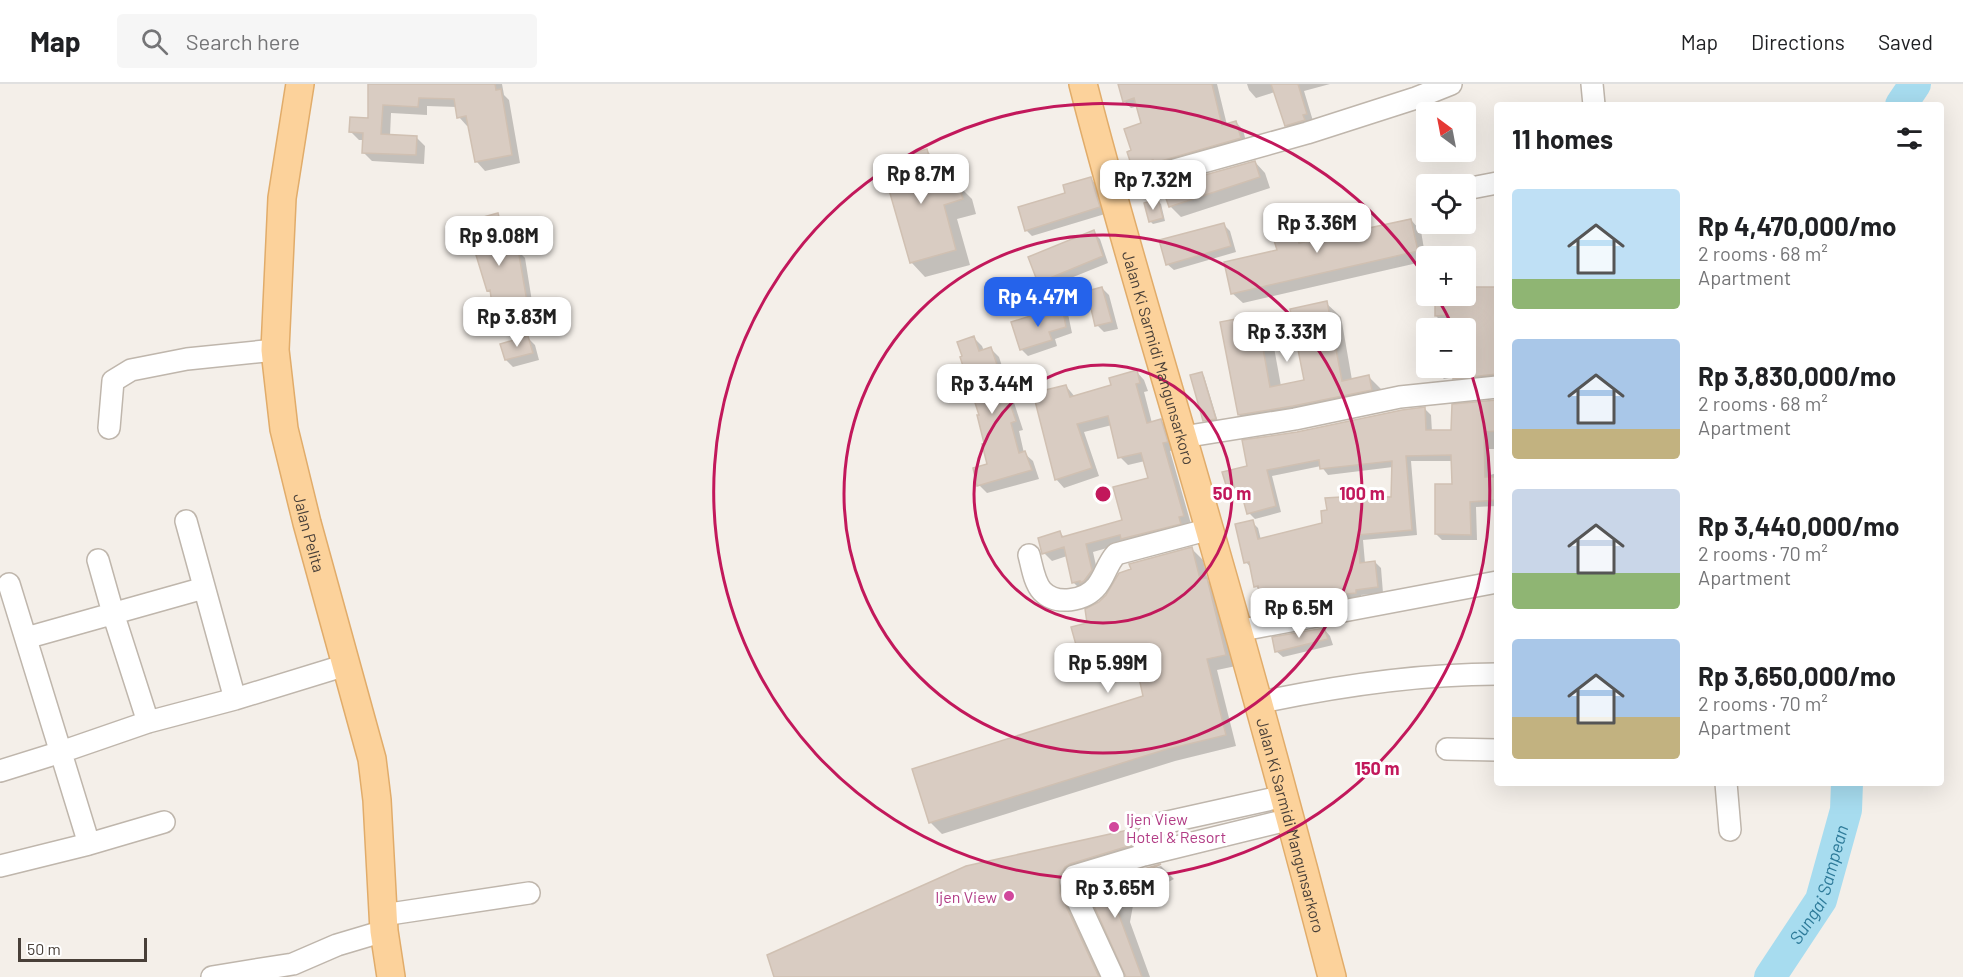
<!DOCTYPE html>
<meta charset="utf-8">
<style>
:root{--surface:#fff;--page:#f6f6f6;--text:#202124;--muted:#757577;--line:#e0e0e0;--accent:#2563eb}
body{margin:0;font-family:Barlow,sans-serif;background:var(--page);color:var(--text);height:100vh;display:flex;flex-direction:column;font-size:22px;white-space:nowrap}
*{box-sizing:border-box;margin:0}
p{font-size:20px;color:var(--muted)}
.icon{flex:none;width:33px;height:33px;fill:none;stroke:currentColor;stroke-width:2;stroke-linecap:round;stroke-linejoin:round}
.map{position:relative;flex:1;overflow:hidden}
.sheet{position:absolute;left:1494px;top:18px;width:450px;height:684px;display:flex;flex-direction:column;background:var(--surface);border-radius:6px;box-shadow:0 6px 24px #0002}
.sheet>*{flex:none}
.needle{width:39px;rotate:328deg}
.buttons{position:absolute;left:1416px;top:18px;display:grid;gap:12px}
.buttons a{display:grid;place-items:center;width:60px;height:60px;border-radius:6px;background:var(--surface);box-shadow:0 6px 24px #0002;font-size:30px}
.scale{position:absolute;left:18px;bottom:15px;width:129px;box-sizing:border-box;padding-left:6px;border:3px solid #483f38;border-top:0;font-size:16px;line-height:21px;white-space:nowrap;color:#483f38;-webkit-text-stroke:4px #fff;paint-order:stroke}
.price{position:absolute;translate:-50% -51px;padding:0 14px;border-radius:12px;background:#fff;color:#222;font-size:20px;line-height:39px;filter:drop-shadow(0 2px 3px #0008)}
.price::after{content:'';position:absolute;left:50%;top:36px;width:18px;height:14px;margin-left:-9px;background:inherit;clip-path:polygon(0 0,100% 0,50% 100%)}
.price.current{background:var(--accent);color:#fff}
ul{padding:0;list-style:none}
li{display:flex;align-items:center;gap:18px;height:150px;padding:0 18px}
li span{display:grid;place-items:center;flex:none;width:168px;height:120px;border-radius:6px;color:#555}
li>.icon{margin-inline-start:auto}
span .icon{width:72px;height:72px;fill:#fffc;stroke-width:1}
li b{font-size:26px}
h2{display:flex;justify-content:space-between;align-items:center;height:72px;padding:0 18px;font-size:26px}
header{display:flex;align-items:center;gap:36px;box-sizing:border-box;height:84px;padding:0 30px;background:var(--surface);border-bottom:2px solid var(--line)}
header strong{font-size:28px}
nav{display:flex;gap:33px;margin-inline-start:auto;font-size:21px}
.search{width:420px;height:54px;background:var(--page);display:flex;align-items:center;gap:15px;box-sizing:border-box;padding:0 21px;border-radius:6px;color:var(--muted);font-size:22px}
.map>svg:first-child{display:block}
.shadow{fill:#0003}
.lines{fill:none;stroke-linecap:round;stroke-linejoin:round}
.river{stroke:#a7dcef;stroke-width:32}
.building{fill:#d9ccc2;stroke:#d0c0b2;stroke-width:1.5}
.minor-casing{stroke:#bfb6ac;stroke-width:24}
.major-casing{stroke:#e1ac6a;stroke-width:30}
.minor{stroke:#fff;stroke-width:21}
.major{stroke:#fcd29b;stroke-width:27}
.ring{fill:none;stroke:#c2185b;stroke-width:3}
.hotel-dot{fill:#d1479c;stroke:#fff;stroke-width:2}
.labels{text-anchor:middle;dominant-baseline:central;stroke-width:6;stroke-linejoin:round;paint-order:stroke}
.street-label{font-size:16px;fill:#483f38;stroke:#fff}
.hotel-label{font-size:16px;fill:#b23c85;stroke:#fff;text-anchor:start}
.water-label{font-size:18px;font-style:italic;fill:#2e7b9a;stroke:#fff}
.centre{fill:#c2185b;stroke:#fff;stroke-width:3}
.ring-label{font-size:18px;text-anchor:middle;font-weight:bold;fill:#c2185b;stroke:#fff;stroke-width:6;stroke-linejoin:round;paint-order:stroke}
</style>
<header>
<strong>Map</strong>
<div class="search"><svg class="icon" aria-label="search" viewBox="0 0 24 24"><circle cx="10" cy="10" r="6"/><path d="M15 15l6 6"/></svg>Search here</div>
<nav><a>Map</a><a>Directions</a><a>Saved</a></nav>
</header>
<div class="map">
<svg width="1963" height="893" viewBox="0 0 1963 893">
<rect width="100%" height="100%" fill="#f4efe9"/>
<path class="shadow" d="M370,0H502L504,11L509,16L520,79L485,87L477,78L469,42H467L459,33L457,23L427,22V31L391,29L390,52L416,53L425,62L424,80L372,77L363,68L364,56H359L350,47L370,36Z
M1125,0H1217L1227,41L1236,38L1243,46L1247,61L1141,89L1134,82L1133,67L1143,40L1138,22L1131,24L1124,17Z
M1247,0H1330L1304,7L1313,37L1294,48L1286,41L1275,8L1256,14L1249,6Z
M927,67L941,81L947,104L958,101L972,115L976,130L957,135L970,181L925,193L911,178Z
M1255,78L1265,89L1270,104L1181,133L1170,122Z
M1091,95L1097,101L1105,130L1032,152L1026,146L1067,110Z
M1158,117L1161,120L1165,137L1153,140L1150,137Z
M497,131L504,138L508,152L513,157L516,168L518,167L525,174L535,236L502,240L495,233L492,210L488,206Z
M1290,132L1300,142L1306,159L1411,136L1421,147L1426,177L1243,219L1232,209L1278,167Z
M1224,141L1230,147L1236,168L1174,186L1167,180Z
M1093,148L1100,155L1108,179L1046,204L1040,198Z
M1466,176L1471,181V202L1473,204H1494L1497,207V297L1461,300L1454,293L1444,295L1438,289V284H1466V244H1452L1451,237L1442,238L1436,232V212H1466Z
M1102,204L1109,211L1118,245L1104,248L1097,241Z
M1326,219L1341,233L1352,296L1369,293L1383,307L1253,345L1239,331L1256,233L1271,247L1281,302L1305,298Z
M1062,223L1068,230L1072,249L1055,255L1057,262L1028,272L1021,265Z
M528,254L535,261L539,276L513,283L506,276Z
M974,254L982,262L984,267L991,265L999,273L1023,346L1019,347L1024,369L1033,377L1039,395L987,409L979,401L989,381L981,332Z
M1136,287L1144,296L1148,307L1144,308L1152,339L1161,337L1169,345L1175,366L1170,367L1191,440L1093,468L1099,495L1082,507L1073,498L1067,472L1052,477L1044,469L1060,449L1065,454L1123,437L1150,395L1145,377L1128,381L1120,373L1112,341L1084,348L1099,392L1064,404L1056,395L1066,302L1075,313L1113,302Z
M1201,289L1204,292L1218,338L1207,339L1204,336Z
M1497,317V365H1489L1490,391L1497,389V422L1476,423L1477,456H1442L1436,450L1454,402L1453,377H1411L1417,451L1363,456L1365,479L1375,478L1381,484L1383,509L1361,511L1362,515L1270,535L1264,529L1260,507L1256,502L1251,484L1246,478L1252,438L1258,444L1261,456L1324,440L1392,414L1393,383L1328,391L1321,382L1272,392L1281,428L1255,435L1249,429L1242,411L1237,405L1233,406L1227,400L1297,349L1425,325L1431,331L1432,348L1453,347Z
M1192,465L1203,476L1208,497L1218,507L1236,582L1217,586L1236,662L1175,677L942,750L931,739L914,686L1145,613L1141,597L1129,586L1128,577L1092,585L1081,574L1089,540Z
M1324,545L1330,552L1333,561L1283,573L1276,567Z
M1137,746L1151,760L1080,796L1106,893H776L967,784Z
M1161,782L1174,795L1134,816L1130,838L1150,893H1126V888L1087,803Z"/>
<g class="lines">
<g class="river">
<path d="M1901,21L1915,0"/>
<path id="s1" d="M1770,893L1821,816L1846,726L1847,699"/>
</g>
</g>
<path class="building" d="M368,0H495L496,6L501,5L512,71L475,78L466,32L457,34L454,15L419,14L418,23L383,21L381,50L417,52L416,71L362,69L363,49L349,48L350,33L368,34Z
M1118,0H1212L1222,41L1236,37L1241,54L1154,79L1153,76L1132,83L1127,68L1131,66L1124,45L1141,39L1134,14L1123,18Z
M1271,0H1298L1307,30L1303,31L1305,36L1285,42Z
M927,65L938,105L958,99L963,115L944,121L956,166L910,179L881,78Z
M1255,77L1260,93L1169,123L1162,103Z
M1091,93L1100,123L1025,147L1018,123L1065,109L1063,101Z
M1158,115L1163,134L1149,138L1144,119Z
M498,129L503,149L506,148L511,167L518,165L529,229L494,234L490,206L487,207L472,158H475L469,137Z
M1290,130L1299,159L1411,135L1418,167L1231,210L1224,178L1277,166L1268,137Z
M1224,139L1231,162L1166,181L1159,156Z
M1094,146L1103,172L1038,199L1028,173Z
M1102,203L1112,238L1095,242L1087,207Z
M1466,203H1495V231H1497V290L1453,295L1454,284H1466V244H1455L1454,241L1450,242L1448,231L1435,232V212H1466Z
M1327,217L1342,297L1369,291L1372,306L1293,322L1238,331L1220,238L1257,231L1270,303L1304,296L1290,225Z
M1062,222L1066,243L1049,248L1052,256L1020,266L1011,238Z
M528,252L533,269L505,276L500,260Z
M974,252L979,267L991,263L1016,337L1011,339L1019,369L1025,367L1032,386L977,402L973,384L987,380L982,360L984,359L977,331H979L960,273L962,272L957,258Z
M1137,286L1140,299L1136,300L1147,339L1161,335L1168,358L1163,359L1184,432L1179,433L1181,440L1121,455L1120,451L1086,460L1092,486L1084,497L1080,499V497L1072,499L1064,463L1042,470L1038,454L1060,447L1062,453L1122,436L1113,403L1148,394L1141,369L1118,374L1108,332L1077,340L1092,384L1055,396L1033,309L1066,301L1070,313L1111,301L1109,294Z
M1202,288L1216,335L1203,337L1190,291Z
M1497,316V347L1484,348L1485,393H1497V416L1470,418L1471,451L1435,450V400H1452L1451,371L1406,372L1412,446L1358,451L1360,479L1375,477L1378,503L1356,506V509L1336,511L1337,515L1262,529L1258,502L1254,503L1249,478L1244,479L1235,440L1253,436L1258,455L1322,439L1321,427L1327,426L1325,414L1359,412L1391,413L1392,377L1320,385L1319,376L1267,386L1276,422L1247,430L1240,404L1235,405L1233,399L1226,401L1222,388L1247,382L1242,356L1297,348L1402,326L1425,323L1426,346H1451L1452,320Z
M1192,463L1200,495L1207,494L1226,571L1207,575L1226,651L1164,666L929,739L912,685L1143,612L1137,585L1128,587L1124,564L1080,575L1071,543L1087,539L1085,525L1099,518L1106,511L1119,489L1131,485L1129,480Z
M1324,544L1328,555L1275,568L1272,553Z
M1137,744L1132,761L1070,780L1065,783L1059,793L1060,809L1099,893H774L767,871L966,782Z
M1161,780L1120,801L1116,823L1142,893H1126L1085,802Z"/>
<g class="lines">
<defs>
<path id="minor" d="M1592,0L1594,21
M1110,104L1307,49L1416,14L1451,0
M1466,105L1497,99
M109,344L113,297L131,286L187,275L275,266
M1183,353L1295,335L1400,313L1497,303
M186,437L235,615
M1029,471C1032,482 1034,498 1042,507C1056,522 1085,517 1097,502C1105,492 1107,480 1116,470L1210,445
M98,476L113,529L148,638
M9,500L89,760
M1237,547L1497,498
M26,554L204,504
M1257,619C1337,602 1416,590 1497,590
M1447,665L1497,666
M0,687L61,668L148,638L235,615L346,581
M1726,699L1730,746
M1144,771C1143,754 1149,747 1163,739L1285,712
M0,782L89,760L164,738
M383,831L529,809
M212,893L293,880L337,861L384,847
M1113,893L1072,804L1071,798L1074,792L1144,771L1291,735"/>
<g id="major">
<path id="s2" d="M300,0L282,114L275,266L284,345L307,439L372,675L377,716L384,847L391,893"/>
<path id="s3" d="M1083,0C1121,149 1167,296 1209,444C1252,593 1293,743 1332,893"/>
</g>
</defs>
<use href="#minor" class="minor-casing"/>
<use href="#major" class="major-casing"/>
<use href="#minor" class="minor"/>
<use href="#major" class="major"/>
</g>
<g class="ring">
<circle cx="1103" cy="410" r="129"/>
<circle cx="1103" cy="410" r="259"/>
<path d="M1437 213A388 388 0 0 1 1453 243M1466 274A388 388 0 1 1 1425 193"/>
</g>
<g class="hotel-dot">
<circle cx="1114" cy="743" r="6"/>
<circle cx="1009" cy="812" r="6"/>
</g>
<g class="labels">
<g class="street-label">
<text stroke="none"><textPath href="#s3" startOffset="284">Jalan Ki Sarmidi Mangunsarkoro</textPath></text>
<text stroke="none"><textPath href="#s2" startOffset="454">Jalan Pelita</textPath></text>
<text stroke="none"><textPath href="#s3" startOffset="770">Jalan Ki Sarmidi Mangunsarkoro</textPath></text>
</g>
<g class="hotel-label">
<text x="1126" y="734">Ijen View<tspan x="1126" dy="18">Hotel &amp; Resort</tspan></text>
<text x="997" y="812" text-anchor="end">Ijen View</text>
</g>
<g class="water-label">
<text stroke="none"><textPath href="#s1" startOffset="106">Sungai Sampean</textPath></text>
</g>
</g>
<circle cx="1103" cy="410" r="9" class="centre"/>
<g class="ring-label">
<text x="1232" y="416">50 m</text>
<text x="1362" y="416">100 m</text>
<text x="1377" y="691">150 m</text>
</g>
</svg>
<div class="buttons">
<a><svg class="needle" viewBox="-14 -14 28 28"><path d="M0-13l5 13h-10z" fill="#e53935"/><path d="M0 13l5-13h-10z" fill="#757577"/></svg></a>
<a><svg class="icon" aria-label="locate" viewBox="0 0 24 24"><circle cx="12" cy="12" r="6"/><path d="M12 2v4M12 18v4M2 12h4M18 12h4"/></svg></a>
<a>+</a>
<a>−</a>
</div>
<div class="scale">50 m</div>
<b class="price" style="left:921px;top:121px">Rp 8.7M</b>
<b class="price" style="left:1153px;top:127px">Rp 7.32M</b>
<b class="price" style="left:1317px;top:170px">Rp 3.36M</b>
<b class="price" style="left:499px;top:183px">Rp 9.08M</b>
<b class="price current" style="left:1038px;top:244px">Rp 4.47M</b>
<b class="price" style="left:517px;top:264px">Rp 3.83M</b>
<b class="price" style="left:1287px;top:279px">Rp 3.33M</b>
<b class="price" style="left:992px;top:331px">Rp 3.44M</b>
<b class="price" style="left:1299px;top:555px">Rp 6.5M</b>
<b class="price" style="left:1108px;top:610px">Rp 5.99M</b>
<b class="price" style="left:1115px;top:835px">Rp 3.65M</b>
<section class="sheet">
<h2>11 homes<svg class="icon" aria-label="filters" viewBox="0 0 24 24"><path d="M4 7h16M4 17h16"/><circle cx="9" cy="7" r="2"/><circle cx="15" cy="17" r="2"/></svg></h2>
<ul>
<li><span style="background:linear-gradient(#bfe0f5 75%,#8fb573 0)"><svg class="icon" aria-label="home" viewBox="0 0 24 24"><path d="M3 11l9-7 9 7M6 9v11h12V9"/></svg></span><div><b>Rp 4,470,000/mo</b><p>2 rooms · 68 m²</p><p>Apartment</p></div></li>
<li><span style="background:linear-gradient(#a9c7e8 75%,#c2b280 0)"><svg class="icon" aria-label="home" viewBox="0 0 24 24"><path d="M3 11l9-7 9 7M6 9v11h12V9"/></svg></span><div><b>Rp 3,830,000/mo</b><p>2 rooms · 68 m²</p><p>Apartment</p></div></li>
<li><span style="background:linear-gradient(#c9d6e8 70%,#8fb573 0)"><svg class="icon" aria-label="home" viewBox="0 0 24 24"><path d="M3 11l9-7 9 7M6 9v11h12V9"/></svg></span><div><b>Rp 3,440,000/mo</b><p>2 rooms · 70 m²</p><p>Apartment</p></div></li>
<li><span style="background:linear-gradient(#a9c7e8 65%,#c2b280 0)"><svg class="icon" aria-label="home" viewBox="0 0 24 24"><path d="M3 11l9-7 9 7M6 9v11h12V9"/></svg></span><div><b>Rp 3,650,000/mo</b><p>2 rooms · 70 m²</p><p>Apartment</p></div></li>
</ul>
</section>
</div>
